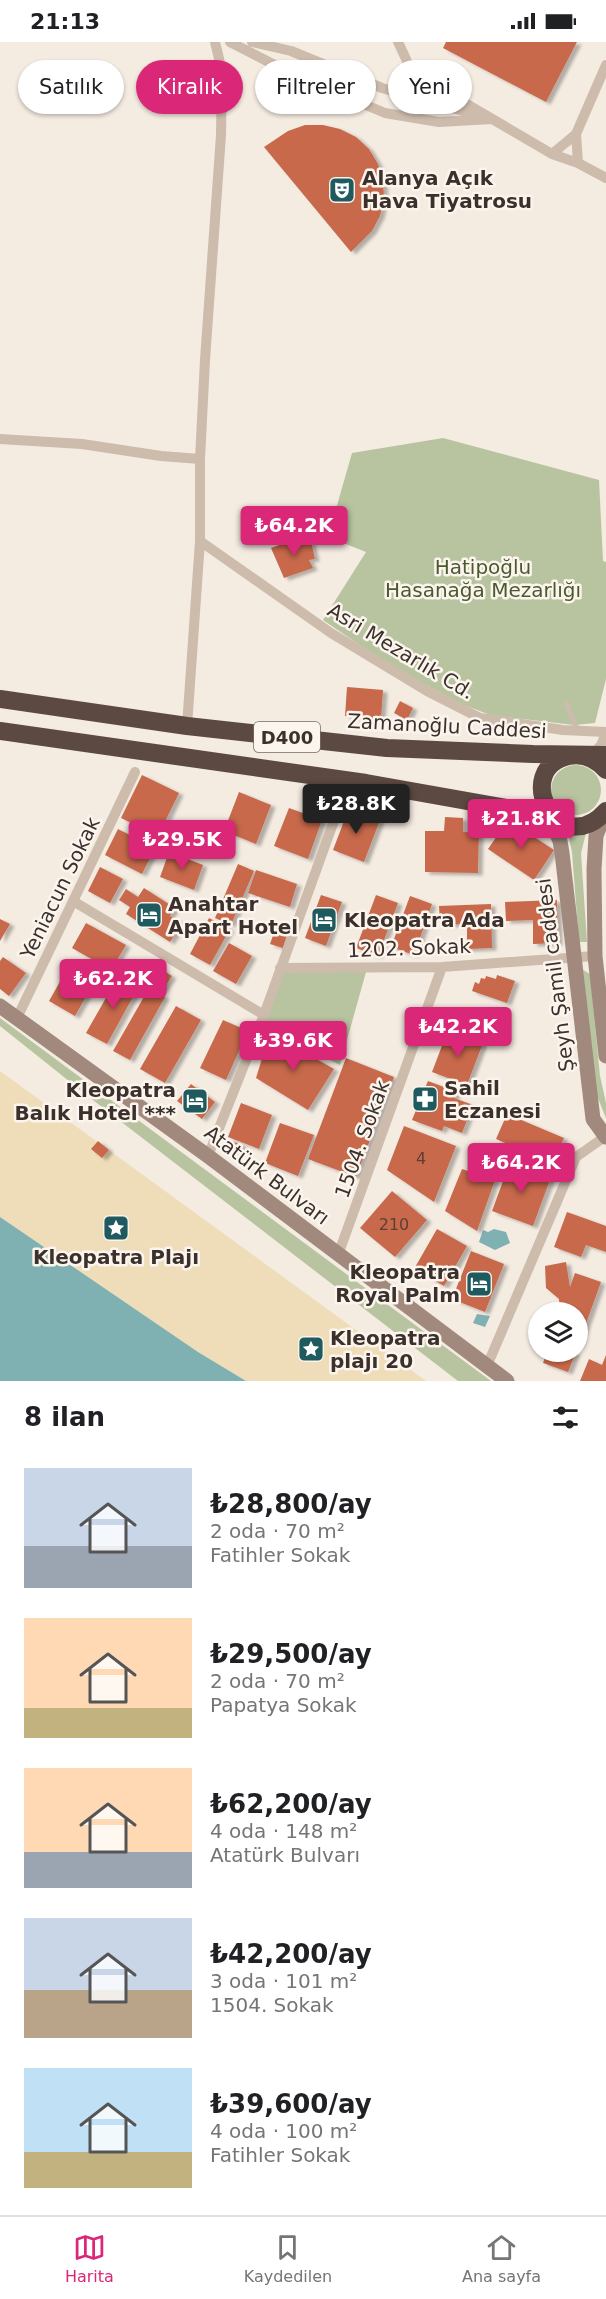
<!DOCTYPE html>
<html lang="tr">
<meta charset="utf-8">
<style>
:root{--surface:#fff;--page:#f2f2f2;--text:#202124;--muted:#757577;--line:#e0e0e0;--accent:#db2777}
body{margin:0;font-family:"DejaVu Sans",sans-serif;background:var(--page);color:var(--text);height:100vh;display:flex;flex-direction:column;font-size:22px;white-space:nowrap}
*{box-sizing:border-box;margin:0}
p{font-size:20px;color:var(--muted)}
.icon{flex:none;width:33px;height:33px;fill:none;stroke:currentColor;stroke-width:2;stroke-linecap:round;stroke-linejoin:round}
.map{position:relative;height:1339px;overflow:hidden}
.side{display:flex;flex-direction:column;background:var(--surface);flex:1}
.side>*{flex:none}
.top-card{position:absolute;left:18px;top:18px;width:570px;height:54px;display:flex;gap:12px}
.controls{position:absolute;left:528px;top:1260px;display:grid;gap:12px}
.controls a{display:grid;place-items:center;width:60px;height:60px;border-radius:50%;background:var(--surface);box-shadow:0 2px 4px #0004;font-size:30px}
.price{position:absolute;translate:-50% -51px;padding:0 14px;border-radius:6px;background:var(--accent);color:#fff;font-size:20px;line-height:39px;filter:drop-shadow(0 2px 3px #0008)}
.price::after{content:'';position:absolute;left:50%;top:36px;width:18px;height:14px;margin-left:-9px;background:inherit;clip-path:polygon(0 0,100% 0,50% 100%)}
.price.active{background:#222;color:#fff}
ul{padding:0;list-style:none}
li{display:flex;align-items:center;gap:18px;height:150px;padding:0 24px}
li span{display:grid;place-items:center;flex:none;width:168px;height:120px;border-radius:0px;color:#555}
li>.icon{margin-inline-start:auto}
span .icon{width:72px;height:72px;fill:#fffc;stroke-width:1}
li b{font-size:26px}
h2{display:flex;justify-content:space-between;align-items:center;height:72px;padding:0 24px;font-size:26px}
.pill{padding:0 21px;border-radius:27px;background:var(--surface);box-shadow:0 2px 4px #0004;font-size:21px;line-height:54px}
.pill.active{background:var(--accent);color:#fff}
.status{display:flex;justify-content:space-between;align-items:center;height:42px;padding:0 30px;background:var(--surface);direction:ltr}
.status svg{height:16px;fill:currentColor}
.tabs{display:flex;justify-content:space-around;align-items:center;height:84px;border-top:2px solid var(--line);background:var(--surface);font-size:16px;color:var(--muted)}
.tabs a{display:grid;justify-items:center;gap:3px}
.tabs .active{color:var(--accent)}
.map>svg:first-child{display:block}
.green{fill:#b8c4a0}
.sand{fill:#efdcb8}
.water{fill:#7fb0b2}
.building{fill:#c8694b;filter:url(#shadow)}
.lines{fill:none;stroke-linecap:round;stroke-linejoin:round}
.lane{stroke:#cdbbac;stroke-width:5}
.street{stroke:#cdbbac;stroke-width:10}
.secondary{stroke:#a18a7d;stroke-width:15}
.highway{stroke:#5c4a42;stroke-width:18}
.labels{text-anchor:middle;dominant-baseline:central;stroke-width:5;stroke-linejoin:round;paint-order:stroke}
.number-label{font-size:16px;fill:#5e3e33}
.shield{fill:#fbf5ee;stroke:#756b66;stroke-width:1.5}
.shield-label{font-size:18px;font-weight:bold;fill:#3b302b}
.poi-label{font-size:20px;font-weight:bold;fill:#3b302b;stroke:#fbf5ee;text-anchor:start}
.park-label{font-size:20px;fill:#4a5a2e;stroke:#fbf5ee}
.street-label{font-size:20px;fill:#3b302b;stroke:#fbf5ee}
</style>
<div class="status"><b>21:13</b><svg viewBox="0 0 49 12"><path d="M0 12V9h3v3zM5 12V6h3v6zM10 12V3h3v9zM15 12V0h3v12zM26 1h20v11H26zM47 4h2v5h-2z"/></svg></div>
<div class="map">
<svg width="606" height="1339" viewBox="0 0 606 1339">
<defs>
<filter id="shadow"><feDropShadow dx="4.5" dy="2.5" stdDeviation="1.5" flood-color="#0004"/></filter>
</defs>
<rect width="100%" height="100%" fill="#f4ebe1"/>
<path class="green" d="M443,396L599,438L603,519L606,520V637L595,681L574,683L490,673L462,662L392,625L323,578L366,510L328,495L352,411Z
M551 748a25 25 0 1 1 50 0a25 25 0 1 1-50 0Z
M567,788L586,791L581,811L587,900H579L572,810Z
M583,928L590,932L600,1034L606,1061V1076L595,1049Z
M283,930H366L340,1023L263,985Z
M0,976L491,1339H458L89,1055L0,984Z"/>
<path class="sand" d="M0,1029L426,1339H246L198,1310L0,1175Z"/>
<path class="water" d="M0,1175L198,1310L246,1339H0Z
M494,1187L506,1190L510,1201L495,1208L479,1200L483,1188L488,1190Z
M477,1272L490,1274L485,1285L473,1281Z"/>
<path class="building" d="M446,0H577L546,60L443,6Z
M305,83H323L340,87L356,95L369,107L378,122L383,139L384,156L380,174L372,189L351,210L264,105L288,89Z
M299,496L302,501L311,499L315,517L309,518L313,526L284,536L271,506Z
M347,645L383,648L381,677L345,674Z
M400,659L413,666L407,678L394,671Z
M142,733L179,751L158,794L121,776Z
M239,750L271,763L256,802L224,789Z
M289,766L322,778L308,817L274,804Z
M349,766L380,778L364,820L333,808Z
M445,775L463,776V790H479L478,831L425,830V789H444Z
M508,778L554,808L534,838L488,807Z
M118,787L155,806L142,832L105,813Z
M169,810L203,823L194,848L160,835Z
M238,822L254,829L231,883L215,876Z
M100,825L123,837L110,861L88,849Z
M256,828L297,842L290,865L248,851Z
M144,846L175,866L170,874L182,881L170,900L126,872L130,865L119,858L126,847L138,855Z
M321,853L342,860L326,904L305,896Z
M376,853L398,861L378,914L356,906Z
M410,854L432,862L414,913L391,905Z
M557,858L558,901L533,902V878L506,879L505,860Z
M491,862L492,906L467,907V882L440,883L439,864Z
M209,876L230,887L210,923L190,912Z
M0,877L10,882L0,899Z
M86,881L126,903L111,928L72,906Z
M276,885L288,889L283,906L270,902Z
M229,901L252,914L236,942L213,929Z
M3,915L26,931L9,954L0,947V919Z
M154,923L172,934L163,948L145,938Z
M66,929L92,944L75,974L49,959Z
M119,933L139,944L107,1002L86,991Z
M497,933L515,939L507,961L472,949L475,940L479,942L481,936L485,937L486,934L496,937Z
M149,946L165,955L130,1018L113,1009Z
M176,964L201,978L165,1041L140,1027Z
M223,978L248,989L226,1038L200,1026Z
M448,988L483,1001L467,1043L432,1030Z
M270,991L334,1027L308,1068L256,1036Z
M346,1016L394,1035L356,1135L308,1117Z
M428,1039L457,1050L454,1056L473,1063L462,1091L444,1084L442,1089L412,1078Z
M191,1042L215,1060L202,1077L177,1059Z
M241,1061L272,1073L259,1107L228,1095Z
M507,1072L564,1096L553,1121L496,1097Z
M280,1081L314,1093L298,1134L265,1121Z
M404,1084L456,1104L434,1160L387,1128Z
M229,1098L244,1104L241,1111L227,1106Z
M98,1099L109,1108L102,1116L91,1107Z
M510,1120L551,1135L533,1184L492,1169Z
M462,1127L495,1138L477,1189L445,1169Z
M392,1149L427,1178L395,1215L360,1186Z
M567,1170L606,1184V1210L586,1203L581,1215L554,1205Z
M437,1187L467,1204L444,1244L414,1227Z
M471,1209L504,1222L485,1270L452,1257Z
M566,1220L570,1245L575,1231L601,1240L578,1304V1270H560L559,1257L546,1246L545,1224Z
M547,1310H576L568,1330L543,1321Z
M606,1313V1339H580L589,1317L602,1323Z"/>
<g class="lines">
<path class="lane" d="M566,661L577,687"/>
<path class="street" d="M230,0L294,33L385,71L439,80L492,77
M252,0L291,9L382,46L477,73
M398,0L412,30L552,112L578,121L606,136
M576,92L606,23
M552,112L576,92L578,121
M0,397L82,402L161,414L200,417
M200,499L331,591L427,649L480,676L563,688L606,690
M187,684L200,499V417L205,318L221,93L222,29L215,0
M592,713L601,703L606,692
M73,859L264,973
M280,926L442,925L595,914
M17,976L135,730
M208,1114L264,973L340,762
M338,1213L442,925
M487,1324L576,1115L606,1094"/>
<path class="secondary" d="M605,770L596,794L594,827L595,914L606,1014
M548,771L560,799L562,811L593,1077L606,1095
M0,964L208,1114L507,1339"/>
<path class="highway" d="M0,657L187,684L387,706L533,712L606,713
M0,689L366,741L518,768L563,781
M606,728C596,717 584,711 569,714C510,727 559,821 606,769"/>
</g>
<defs>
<symbol id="theatre-square" viewBox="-11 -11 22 22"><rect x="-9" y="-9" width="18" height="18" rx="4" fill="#1f5a5e" stroke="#fbf5ee"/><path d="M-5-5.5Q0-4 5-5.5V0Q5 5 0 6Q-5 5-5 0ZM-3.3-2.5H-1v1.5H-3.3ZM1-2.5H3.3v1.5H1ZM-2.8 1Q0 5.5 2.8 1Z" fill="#fff"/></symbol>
<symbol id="hotel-square" viewBox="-11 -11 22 22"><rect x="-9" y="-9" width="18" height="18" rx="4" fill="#1f5a5e" stroke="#fbf5ee"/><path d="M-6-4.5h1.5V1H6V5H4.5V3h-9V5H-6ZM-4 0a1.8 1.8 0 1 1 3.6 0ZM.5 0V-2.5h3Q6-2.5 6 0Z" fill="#fff"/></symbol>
<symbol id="pharmacy-square" viewBox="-11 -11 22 22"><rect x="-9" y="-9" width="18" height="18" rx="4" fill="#1f5a5e" stroke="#fbf5ee"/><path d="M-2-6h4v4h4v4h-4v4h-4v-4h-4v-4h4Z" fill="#fff"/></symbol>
<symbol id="sight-square" viewBox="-11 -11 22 22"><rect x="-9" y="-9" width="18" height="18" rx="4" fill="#1f5a5e" stroke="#fbf5ee"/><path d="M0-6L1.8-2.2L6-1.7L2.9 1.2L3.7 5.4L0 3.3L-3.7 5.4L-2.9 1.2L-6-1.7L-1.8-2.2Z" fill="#fff"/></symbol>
</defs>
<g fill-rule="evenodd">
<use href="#theatre-square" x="327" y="133" width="30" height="30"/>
<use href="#hotel-square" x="134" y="858" width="30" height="30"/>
<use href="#hotel-square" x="309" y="863" width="30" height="30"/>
<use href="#pharmacy-square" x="410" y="1042" width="30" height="30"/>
<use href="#hotel-square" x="180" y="1044" width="30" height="30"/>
<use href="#sight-square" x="101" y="1171" width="30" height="30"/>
<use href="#hotel-square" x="464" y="1227" width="30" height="30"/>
<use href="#sight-square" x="296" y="1292" width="30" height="30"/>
</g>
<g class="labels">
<g class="number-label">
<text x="421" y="1116">4</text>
<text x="394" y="1182">210</text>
</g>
<rect class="shield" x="254" y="680" width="66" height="30" rx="4.5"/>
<g class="shield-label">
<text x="287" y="695">D400</text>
</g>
<g class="poi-label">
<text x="362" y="136">Alanya Açık<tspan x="362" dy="23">Hava Tiyatrosu</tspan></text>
<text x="168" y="862">Anahtar<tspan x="168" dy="23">Apart Hotel</tspan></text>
<text x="344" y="878">Kleopatra Ada</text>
<text x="444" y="1046">Sahil<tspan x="444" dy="23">Eczanesi</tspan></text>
<text x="176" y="1048" text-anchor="end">Kleopatra<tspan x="176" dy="23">Balık Hotel ***</tspan></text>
<text x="116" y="1215" text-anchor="middle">Kleopatra Plajı</text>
<text x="460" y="1230" text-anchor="end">Kleopatra<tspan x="460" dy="23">Royal Palm</tspan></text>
<text x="330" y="1296">Kleopatra<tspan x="330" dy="23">plajı 20</tspan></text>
</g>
<g class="park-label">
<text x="483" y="525">Hatipoğlu<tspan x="483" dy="23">Hasanağa Mezarlığı</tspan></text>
</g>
<g class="street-label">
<text transform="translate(401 609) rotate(31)">Asri Mezarlık Cd.</text>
<text transform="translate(447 684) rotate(3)">Zamanoğlu Caddesi</text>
<text transform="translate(60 846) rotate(-64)">Yeniacun Sokak</text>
<text transform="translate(409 906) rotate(-2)">1202. Sokak</text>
<text transform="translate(555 933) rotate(-97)">Şeyh Şamil caddesi</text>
<text transform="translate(362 1097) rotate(-70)">1504. Sokak</text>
<text transform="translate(267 1133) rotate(37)">Atatürk Bulvarı</text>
</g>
</g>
</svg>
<div class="controls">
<a><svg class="icon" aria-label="layers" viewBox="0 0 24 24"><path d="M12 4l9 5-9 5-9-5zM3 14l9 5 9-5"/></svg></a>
</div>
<b class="price" style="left:294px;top:515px">₺64.2K</b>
<b class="price active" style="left:356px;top:793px">₺28.8K</b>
<b class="price" style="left:521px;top:808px">₺21.8K</b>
<b class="price" style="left:182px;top:829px">₺29.5K</b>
<b class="price" style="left:113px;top:968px">₺62.2K</b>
<b class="price" style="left:458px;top:1016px">₺42.2K</b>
<b class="price" style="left:293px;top:1030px">₺39.6K</b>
<b class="price" style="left:521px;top:1152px">₺64.2K</b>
<div class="top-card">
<a class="pill">Satılık</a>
<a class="pill active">Kiralık</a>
<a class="pill">Filtreler</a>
<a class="pill">Yeni</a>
</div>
</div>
<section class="side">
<h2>8 ilan<svg class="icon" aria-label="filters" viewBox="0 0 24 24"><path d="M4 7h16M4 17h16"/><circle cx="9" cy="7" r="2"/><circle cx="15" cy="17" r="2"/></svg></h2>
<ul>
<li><span style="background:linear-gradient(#c9d6e8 65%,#9aa5b1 0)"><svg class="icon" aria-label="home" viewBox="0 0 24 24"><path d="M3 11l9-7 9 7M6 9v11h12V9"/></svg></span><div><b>₺28,800/ay</b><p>2 oda · 70 m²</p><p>Fatihler Sokak</p></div></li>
<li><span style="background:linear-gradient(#ffd9b3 75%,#c2b280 0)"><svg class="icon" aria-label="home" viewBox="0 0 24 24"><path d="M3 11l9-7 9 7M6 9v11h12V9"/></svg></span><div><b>₺29,500/ay</b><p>2 oda · 70 m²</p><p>Papatya Sokak</p></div></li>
<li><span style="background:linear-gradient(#ffd9b3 70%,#9aa5b1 0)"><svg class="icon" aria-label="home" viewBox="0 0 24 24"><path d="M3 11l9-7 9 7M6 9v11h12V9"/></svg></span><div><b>₺62,200/ay</b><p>4 oda · 148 m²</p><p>Atatürk Bulvarı</p></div></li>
<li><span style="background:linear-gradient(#c9d6e8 60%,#b9a48a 0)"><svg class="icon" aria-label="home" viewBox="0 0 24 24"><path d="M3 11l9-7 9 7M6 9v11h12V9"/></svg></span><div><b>₺42,200/ay</b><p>3 oda · 101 m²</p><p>1504. Sokak</p></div></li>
<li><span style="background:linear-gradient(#bfe0f5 70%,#c2b280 0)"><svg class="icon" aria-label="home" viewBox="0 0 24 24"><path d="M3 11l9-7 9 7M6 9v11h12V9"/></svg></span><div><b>₺39,600/ay</b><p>4 oda · 100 m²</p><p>Fatihler Sokak</p></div></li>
</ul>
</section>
<nav class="tabs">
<a class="active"><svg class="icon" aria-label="map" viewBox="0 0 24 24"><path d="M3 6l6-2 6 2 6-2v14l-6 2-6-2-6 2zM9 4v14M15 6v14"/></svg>Harita</a>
<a><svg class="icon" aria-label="saved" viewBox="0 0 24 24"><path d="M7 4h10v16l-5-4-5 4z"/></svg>Kaydedilen</a>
<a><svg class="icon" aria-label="home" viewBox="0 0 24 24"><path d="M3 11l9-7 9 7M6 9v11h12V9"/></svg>Ana sayfa</a>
</nav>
